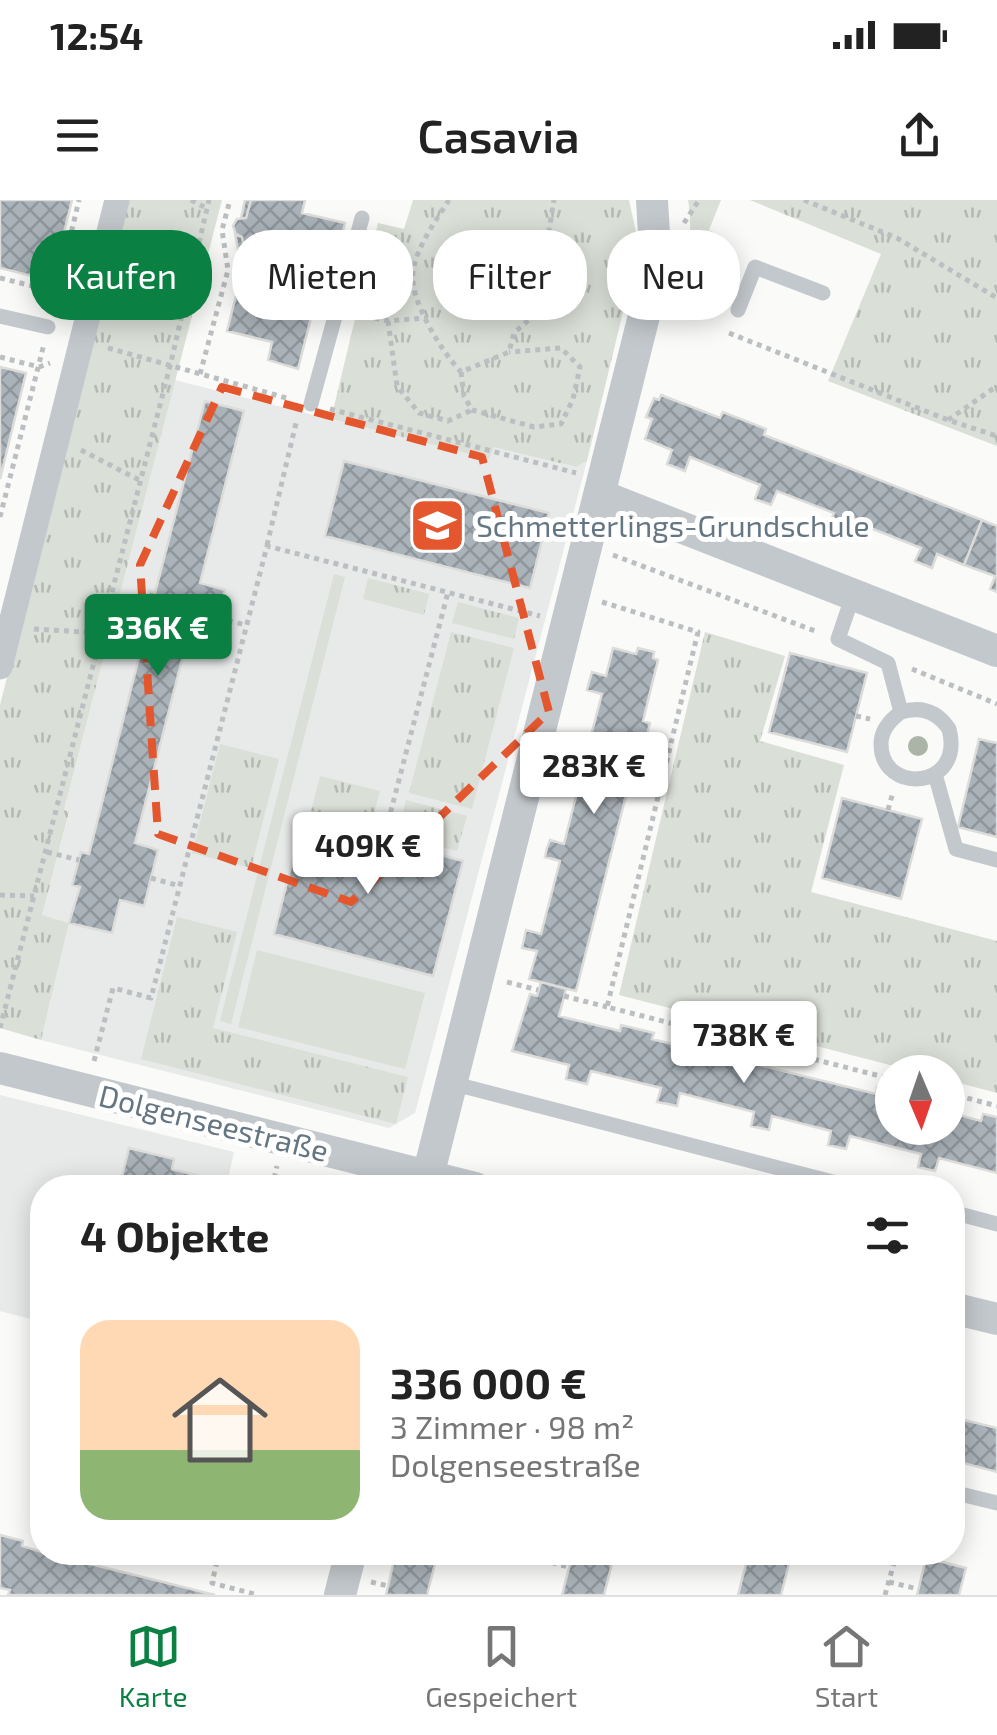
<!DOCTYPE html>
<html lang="de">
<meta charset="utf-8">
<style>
:root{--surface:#fff;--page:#f2f2f2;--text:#222;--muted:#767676;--line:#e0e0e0;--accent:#0b8043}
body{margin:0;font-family:"Exo 2",sans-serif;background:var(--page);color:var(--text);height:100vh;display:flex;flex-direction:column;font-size:38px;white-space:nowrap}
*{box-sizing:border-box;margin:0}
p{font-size:32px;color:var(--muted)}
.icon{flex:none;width:55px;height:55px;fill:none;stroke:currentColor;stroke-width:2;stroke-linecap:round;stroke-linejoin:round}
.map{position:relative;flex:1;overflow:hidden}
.sheet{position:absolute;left:30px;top:975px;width:935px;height:390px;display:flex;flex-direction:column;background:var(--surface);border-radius:40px;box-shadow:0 5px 25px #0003}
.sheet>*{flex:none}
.banner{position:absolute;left:30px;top:30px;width:938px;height:90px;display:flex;gap:20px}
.needle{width:65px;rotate:178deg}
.buttons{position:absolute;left:875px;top:855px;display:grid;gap:20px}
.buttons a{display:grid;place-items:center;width:90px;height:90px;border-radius:50%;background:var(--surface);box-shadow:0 5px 25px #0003;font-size:50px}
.price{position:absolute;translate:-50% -85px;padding:0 22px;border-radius:10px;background:#fff;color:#222;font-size:32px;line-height:65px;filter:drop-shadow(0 2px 5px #0008)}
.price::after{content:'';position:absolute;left:50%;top:60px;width:30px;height:22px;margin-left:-15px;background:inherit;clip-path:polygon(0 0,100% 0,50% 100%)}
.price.active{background:var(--accent);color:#fff}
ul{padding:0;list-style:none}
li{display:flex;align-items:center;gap:30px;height:250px;padding:0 50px}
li+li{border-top:2px solid var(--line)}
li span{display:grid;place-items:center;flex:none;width:280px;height:200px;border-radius:30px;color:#555}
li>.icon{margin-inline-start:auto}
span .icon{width:120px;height:120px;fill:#fffc;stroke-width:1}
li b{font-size:42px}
h2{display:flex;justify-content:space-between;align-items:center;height:120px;padding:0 50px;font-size:42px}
.pill{padding:0 35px;border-radius:40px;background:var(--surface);box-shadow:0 5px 25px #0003;font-size:35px;line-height:90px}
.pill.active{background:var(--accent);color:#fff}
.status{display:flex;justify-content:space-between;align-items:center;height:70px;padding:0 50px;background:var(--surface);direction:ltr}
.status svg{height:28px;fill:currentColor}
header{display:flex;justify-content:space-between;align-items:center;height:130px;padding:0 50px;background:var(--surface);font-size:45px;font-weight:600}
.dock{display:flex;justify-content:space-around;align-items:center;height:140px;border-top:2px solid var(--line);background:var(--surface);font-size:28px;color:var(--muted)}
.dock a{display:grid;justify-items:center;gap:5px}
.dock .active{color:var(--accent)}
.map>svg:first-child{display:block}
.built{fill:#e8e9e9}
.grass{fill:url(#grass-tufts)}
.pitch{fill:#dadfd7}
.building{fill:url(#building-cross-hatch);stroke:#dcdcda;stroke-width:2.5}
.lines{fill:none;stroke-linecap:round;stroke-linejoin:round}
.path{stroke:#bbbfc2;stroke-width:5;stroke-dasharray:5 5;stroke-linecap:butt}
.service{stroke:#c3c8cc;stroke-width:15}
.pedestrian{stroke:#c3c8cc;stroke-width:25}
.minor{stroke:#c3c8cc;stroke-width:32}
.tree{fill:#aab4a7}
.marked{fill:none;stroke:#e4572e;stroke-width:8;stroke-dasharray:20 12;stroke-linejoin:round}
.labels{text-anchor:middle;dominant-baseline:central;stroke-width:10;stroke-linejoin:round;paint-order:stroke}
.poi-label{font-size:30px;fill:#657683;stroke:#fff;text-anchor:start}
.street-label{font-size:30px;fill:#657683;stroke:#fff}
</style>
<div class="status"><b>12:54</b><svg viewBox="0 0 49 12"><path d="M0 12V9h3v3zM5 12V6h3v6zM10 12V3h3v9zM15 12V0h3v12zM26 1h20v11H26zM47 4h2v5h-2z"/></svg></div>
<header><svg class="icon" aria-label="menu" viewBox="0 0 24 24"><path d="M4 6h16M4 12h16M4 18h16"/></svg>Casavia<svg class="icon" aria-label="share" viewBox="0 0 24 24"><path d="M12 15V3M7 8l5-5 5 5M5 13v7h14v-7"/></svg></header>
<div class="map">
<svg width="997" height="1395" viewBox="0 0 997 1395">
<defs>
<pattern id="grass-tufts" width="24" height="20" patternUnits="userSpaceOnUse" patternTransform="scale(2.5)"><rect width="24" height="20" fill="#dadfd7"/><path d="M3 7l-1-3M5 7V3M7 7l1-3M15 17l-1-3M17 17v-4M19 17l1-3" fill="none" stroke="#b4b9b4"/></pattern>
<pattern id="building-cross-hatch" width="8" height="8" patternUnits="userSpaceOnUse" patternTransform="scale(2.5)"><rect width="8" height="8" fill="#aab3b9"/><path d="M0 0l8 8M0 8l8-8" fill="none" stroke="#8e969c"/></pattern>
</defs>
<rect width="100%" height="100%" fill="#fafaf8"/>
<path class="built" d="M175,180L489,259L493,246L575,267L587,261L415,913L389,928L41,840L69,723L42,715L69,613L64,610Z
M0,895L234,952L226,987L42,988V1122L0,1111Z"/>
<path class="grass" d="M127,0H222L64,610L69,612L42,715L69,723L41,840L0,828V505Z
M413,0H629L639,46L587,261L576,267L494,247L489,259L331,219L378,23L404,29Z
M688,0H721L709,30L721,36L699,92L679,84C689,55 693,30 688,0Z
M750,0H997V246L828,181L881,54Z
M368,378L429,394L424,415L363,399Z
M458,402L519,418L514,439L452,423Z
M451,432L514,448L472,609L409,593Z
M705,432L785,456L760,541L844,565L811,692L997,741V893L948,880V872H917L619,795Z
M220,544L279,559L251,668L192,653Z
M320,576L380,591L371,626L311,611Z
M406,600L467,616L457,651L397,635Z
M177,717L237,732L213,828L408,877L396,924L141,859Z"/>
<path class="pitch" d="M334,374L345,377L231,824L220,821Z
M0,633L40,641L27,691L0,690Z
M257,750L425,793L405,869L238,827Z"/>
<path class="building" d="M0,0H72L52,81L0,68Z
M0,0H72L52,81L0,68Z
M245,0H251L246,18H241Z
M251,0H305L302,13L345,23L331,80L321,78L298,169L268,160L272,142L227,131L242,72L248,74L242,37L236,35L233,26L237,19L246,18Z
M235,33L242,37L248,74L242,72Z
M0,167L26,173L0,279Z
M0,167L26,173L0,279Z
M661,195L720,218L723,212L766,229L764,235L982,320L964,365L937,354L932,368L915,361L921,348L850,320L845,334L828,328L834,313L777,291L771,305L755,299L760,285L690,257L685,271L667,264L672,250L645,239L652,219L646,217L654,198L659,200Z
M205,201L244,211L200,383L225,390L211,446L187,440L135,643L158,650L144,706L120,700L112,733L69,723L80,687L72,685L81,652L89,654L147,426L140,424L149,391L155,393Z
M344,261L549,313L530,388L325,336Z
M982,320L997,326V392L990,389L995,376L964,365Z
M613,448L636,454L638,448L654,452L653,458L658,460L643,521L650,523L635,581L630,580L576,791L529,779L537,751L522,748L526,730L541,734L560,661L545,657L547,648L550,640L564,644L579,584L565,581L567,571L569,563L583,566L602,494L587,490L589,482L592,472L606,476Z
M790,453L867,473L847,552L769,532Z
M979,539L997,543V637L958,627Z
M842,598L922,619L901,699L822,678Z
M303,619L463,661L433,776L274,734Z
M541,782L566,789L559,816L620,831L621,825L654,833L652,839L724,857L726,850L757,858L755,864L876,894L877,887L892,891V928H948V912L981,921L983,914L997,917V973L939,958L935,971L918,967L921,954L850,936L846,949L828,945L831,931L772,916L769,930L751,926L754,912L680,893L677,906L668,904L657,902L661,888L591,871L587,884L566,879L569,865L512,851L530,794L537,796Z
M129,948L174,959L172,969L223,982L222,988H119Z
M952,1217L997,1228V1272L952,1260Z
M0,1335L23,1341L22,1346L42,1352L215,1395H8L10,1390L0,1388Z
M396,1352H438L427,1395H386Z
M573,1352H615L604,1395H562Z
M749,1352H792L781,1395H738Z
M926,1358L966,1368L959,1395H917Z"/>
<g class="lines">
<path class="path" d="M191,0L206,8
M449,0C436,20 416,48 413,72C409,100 442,152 461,172L509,152L514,133L541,109L549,81L547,42L554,0
M804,0L897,38L997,98
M684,23L699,0
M0,78L57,92L66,99
M53,109L79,0
M355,114L388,121L426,118
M388,121L397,186L419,213L448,221L472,210
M729,133L948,220L997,236
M108,148L290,199
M0,157L39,167L50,163
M461,172L464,196L472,210L534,227L561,224L573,199L580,167L561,148L509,152
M200,174L228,70L222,30L230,0
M330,209L576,273
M948,220L997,186
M81,250L141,281
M0,317L44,144
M267,345L297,219
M613,355L818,432
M109,399L145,407
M602,402L698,432L607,807L892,879
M218,418L246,425
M34,429L101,433
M912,469L997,504
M856,516L870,519
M888,610L893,592
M388,622L448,392
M47,652L79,660
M151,678L180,686
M0,695L34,696
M507,782L538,790
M564,796L607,807
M0,828L170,166L209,0
M94,861L113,788L151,798L267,346L540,416
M948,893L997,906
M241,981L270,988
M272,988L277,966
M219,1352L212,1383L258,1395
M542,1360L569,1367
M371,1382L388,1386
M889,1382L918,1389
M885,1395L897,1352"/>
<path class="service" d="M738,110L755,67L823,93
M0,116L48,127
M311,204L362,18
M853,395L838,439L888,463L901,512C890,520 881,530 881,544C881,595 965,590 949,529C937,511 921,506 901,512
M935,574L956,649L997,660
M451,883L856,988
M952,1012L997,1024
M952,1292L997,1303"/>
<path class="pedestrian" d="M0,467L117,0"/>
<path class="minor" d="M599,295L997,451
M0,868L475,988
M428,976L656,68L652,0
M952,1108L997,1119
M340,1395L351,1352"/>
</g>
<circle class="tree" cx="918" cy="546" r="10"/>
<path class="marked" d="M222,187L482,257L549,512L351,702L158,634L140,365Z"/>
<defs>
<symbol id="school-square" viewBox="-11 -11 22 22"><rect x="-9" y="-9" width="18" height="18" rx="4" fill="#e4572e" stroke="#fff"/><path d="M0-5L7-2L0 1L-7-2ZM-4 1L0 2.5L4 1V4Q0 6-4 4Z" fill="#fff"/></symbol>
</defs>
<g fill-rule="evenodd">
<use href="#school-square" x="406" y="294" width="63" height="63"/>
</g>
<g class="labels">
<g class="poi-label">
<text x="476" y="325">Schmetterlings-Grundschule</text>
</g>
<g class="street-label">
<text transform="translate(214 922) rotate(14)">Dolgenseestraße</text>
</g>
</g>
</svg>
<div class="buttons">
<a><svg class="needle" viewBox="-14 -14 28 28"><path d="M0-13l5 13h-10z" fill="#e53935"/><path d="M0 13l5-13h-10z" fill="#767676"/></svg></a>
</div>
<b class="price active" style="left:158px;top:479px">336K €</b>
<b class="price" style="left:594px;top:617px">283K €</b>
<b class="price" style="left:368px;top:697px">409K €</b>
<b class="price" style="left:744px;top:886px">738K €</b>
<div class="banner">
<a class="pill active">Kaufen</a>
<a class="pill">Mieten</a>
<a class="pill">Filter</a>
<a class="pill">Neu</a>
</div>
<section class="sheet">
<h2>4 Objekte<svg class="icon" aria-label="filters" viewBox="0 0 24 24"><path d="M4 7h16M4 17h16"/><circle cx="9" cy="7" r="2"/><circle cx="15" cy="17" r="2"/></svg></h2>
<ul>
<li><span style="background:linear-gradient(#ffd9b3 65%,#8fb573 0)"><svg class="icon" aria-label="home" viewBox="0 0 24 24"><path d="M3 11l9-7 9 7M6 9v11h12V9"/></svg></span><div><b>336 000 €</b><p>3 Zimmer · 98 m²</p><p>Dolgenseestraße</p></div></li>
</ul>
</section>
</div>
<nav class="dock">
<a class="active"><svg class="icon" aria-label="map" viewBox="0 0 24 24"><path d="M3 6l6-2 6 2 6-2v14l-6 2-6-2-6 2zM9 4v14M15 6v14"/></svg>Karte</a>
<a><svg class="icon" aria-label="saved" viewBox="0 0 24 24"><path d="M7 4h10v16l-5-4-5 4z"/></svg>Gespeichert</a>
<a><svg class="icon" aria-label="home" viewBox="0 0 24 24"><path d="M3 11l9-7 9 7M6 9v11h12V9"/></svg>Start</a>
</nav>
